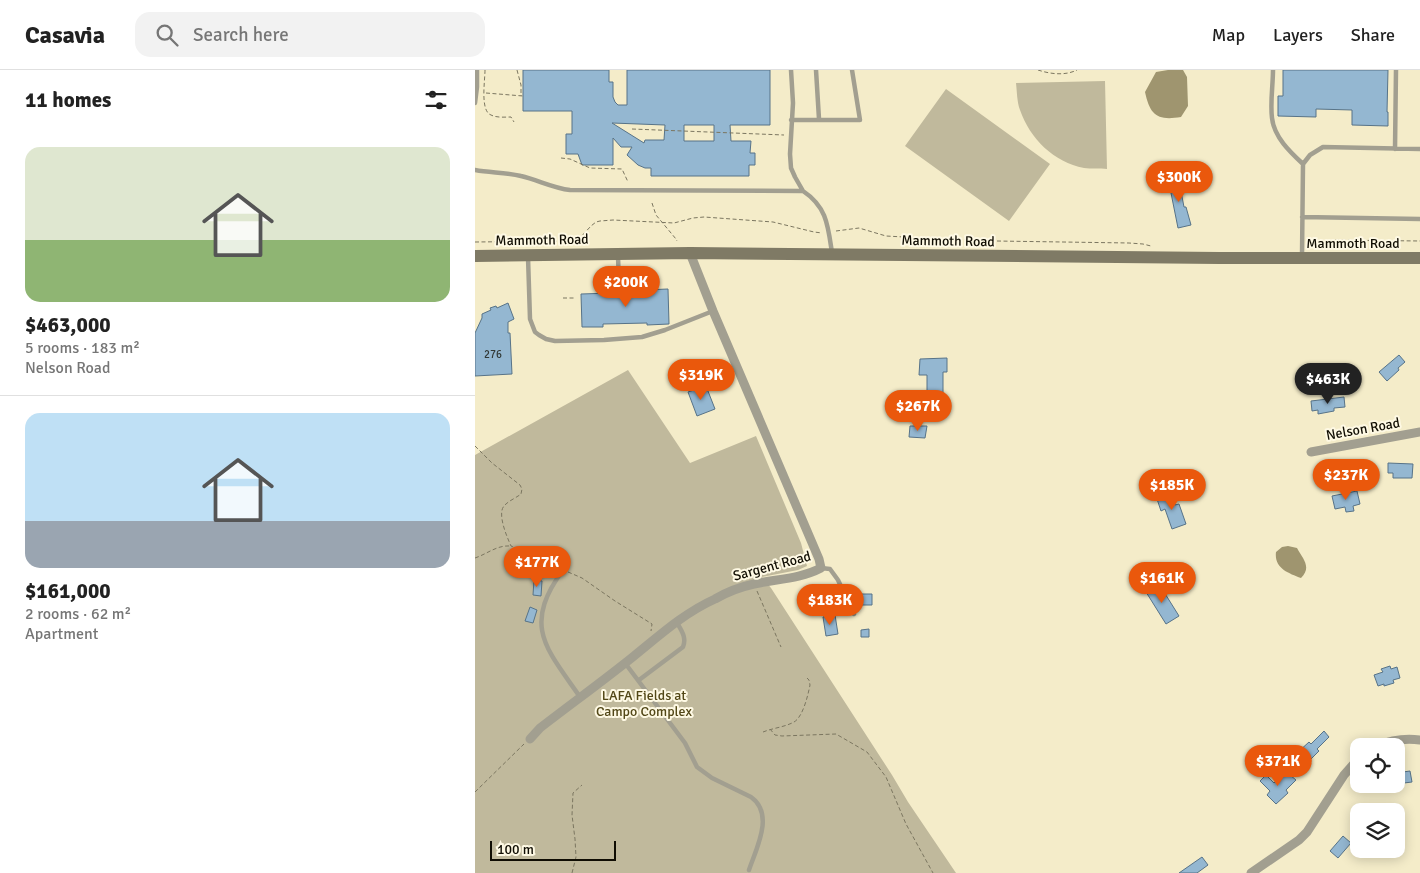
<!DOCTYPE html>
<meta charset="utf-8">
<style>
:root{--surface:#fff;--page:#f2f2f2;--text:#222;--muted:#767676;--line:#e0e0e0;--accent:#ea580c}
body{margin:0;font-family:Signika,sans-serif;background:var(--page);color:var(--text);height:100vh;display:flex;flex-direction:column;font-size:19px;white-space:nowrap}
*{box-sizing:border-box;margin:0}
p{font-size:16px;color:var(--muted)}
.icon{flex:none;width:28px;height:28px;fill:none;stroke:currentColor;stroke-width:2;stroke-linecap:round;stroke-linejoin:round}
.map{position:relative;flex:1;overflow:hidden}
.side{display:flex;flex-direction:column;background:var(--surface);width:475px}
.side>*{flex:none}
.tools{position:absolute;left:875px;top:668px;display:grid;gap:10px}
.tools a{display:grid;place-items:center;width:55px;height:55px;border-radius:10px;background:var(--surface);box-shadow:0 2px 12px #0003;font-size:25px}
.scale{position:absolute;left:15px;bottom:12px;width:126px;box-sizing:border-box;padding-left:5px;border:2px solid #100d03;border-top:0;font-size:14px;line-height:18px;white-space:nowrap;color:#100d03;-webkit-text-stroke:4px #fef9e4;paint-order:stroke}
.price{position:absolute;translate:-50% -42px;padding:0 11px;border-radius:18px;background:var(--accent);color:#fff;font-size:16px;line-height:32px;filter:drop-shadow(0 1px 2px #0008)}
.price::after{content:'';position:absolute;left:50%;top:30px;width:15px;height:11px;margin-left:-8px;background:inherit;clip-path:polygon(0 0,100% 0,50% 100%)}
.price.current{background:#222;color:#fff}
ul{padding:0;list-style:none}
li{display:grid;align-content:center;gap:10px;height:265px;padding:0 25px}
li+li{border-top:1px solid var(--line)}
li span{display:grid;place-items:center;height:155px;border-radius:15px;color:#555}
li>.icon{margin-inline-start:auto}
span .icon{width:90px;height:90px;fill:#fffc;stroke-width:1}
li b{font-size:21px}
h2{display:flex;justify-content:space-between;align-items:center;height:60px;padding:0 25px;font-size:21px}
header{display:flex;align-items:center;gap:30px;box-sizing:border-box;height:70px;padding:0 25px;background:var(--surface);border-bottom:1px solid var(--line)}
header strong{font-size:24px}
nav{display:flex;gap:28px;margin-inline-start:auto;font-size:18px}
.search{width:350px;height:45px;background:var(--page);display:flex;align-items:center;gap:12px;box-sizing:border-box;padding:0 18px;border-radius:15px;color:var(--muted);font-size:19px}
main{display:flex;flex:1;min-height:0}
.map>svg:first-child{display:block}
.green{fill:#c0b99c}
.water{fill:#9f956f}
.building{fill:#94b7d1;stroke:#577388;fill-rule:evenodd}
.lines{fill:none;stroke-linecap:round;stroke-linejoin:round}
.path{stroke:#7b7660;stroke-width:1;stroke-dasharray:4 2.5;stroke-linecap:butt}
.lane{stroke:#a29f90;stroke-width:4.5}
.street{stroke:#a29f90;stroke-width:9}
.secondary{stroke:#7f7a65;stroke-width:12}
.labels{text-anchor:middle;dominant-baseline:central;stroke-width:4;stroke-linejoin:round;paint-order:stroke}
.number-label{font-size:11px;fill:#313836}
.street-label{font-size:14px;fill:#100d03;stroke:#fef9e4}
.park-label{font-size:14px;fill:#524717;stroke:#fef9e4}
</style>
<header>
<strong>Casavia</strong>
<div class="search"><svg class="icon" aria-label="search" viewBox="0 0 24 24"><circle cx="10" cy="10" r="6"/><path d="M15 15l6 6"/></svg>Search here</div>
<nav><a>Map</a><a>Layers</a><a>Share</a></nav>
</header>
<main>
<section class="side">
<h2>11 homes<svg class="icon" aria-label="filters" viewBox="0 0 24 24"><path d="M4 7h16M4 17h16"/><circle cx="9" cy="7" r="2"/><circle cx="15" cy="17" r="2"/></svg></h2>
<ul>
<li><span style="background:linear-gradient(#dfe7d0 60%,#8fb573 0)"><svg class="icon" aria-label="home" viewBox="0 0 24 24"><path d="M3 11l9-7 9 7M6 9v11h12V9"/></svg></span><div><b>$463,000</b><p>5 rooms · 183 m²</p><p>Nelson Road</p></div></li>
<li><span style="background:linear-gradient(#bfe0f5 70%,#9aa5b1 0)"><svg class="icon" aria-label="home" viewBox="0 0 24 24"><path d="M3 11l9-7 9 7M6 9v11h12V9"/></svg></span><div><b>$161,000</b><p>2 rooms · 62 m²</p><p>Apartment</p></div></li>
</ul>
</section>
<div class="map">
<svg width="945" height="803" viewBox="0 0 945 803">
<rect width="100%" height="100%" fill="#f4ecc9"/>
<path class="green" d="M630,11L632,99C625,98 616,99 609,98C579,92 555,69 545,40C542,32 542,22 541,13Z
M471,19L575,94L534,151L430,76Z
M153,300L215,393L281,366L326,473L332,496L323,500L287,507L296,518L417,705L433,732L481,803H0V385Z"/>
<path class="water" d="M693,0H708L712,7L713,36L706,47C682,51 675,45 670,22L681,2Z
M813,476L822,478C828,489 837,497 826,508C813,503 799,498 801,482L807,477Z"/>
<path class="building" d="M48,0H134V12H138V27L140,32L143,35H152V0H295V55H255L256,71H276L275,83H280V95H274V106H176V98H170L163,95L152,85L157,77H146L138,68V95H107L103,84H91V64H97V41H48ZM137,53L190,55L189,70H170L169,73ZM209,55H239V71H209Z
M808,0H913L912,42H913V56L877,55V40L841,39V47L803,46V26H808Z
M703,106L709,137H711L716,155L703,158L693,108Z
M193,219L194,254L172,255V253L128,254V257H107L106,224L169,222V220Z
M33,233L39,249L33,252V263H35L37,304L0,306V263L7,248V244L16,240L15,238L21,236L22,238Z
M924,285L930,292L923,298L924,300L912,311L904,302Z
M472,288V302H468V328H462V332H452V305H444L445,289Z
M231,316L240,339L222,346L213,322Z
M869,327L870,337L859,338V341L843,344V340L837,341L836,331Z
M435,356H452L450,368L434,367Z
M913,393L938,394L937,408H918V403H913Z
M882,421L885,434L878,436L879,441L871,442L870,437L860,439L857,426Z
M697,424L700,435L704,434L711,454L697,459L690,439L686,441L682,429Z
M59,510L67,511L66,526L58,525Z
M684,514L704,546L691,554L671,522Z
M383,524H397V535H383Z
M55,537L62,540L58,553L50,551Z
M360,545L363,564L351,566L348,547Z
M394,559V567H386V560Z
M915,596L916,599L922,597L925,608L918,610L919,613L909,616V614L903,616L899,605L908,602L906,599Z
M849,661L854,667L842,679L844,681L833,692L823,682L834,672L836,674Z
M935,701L937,712L921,714V703Z
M810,702L814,706L815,705L821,710L811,720L813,723L801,734L792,725L795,721L785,711L791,705L799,713Z
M868,766L876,773L863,788L855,781Z
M727,787L733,795L722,803H704Z"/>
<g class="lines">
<path class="path" d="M10,0C10,11 5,41 16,45C22,48 30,47 36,47L39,52
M42,0L46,15V26
M563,0C575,4 590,6 602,0
M11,23L48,26
M157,59L309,65
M86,88L95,89L115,98L147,99L153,112
M177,133L181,145L201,169L202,171
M361,161L384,158L411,166L429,167L521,171L654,173L668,174L676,176
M0,172L102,171L116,156L121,152L125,151L138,150L199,153L218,148L229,147L298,152L339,162L347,163
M842,177L859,170L945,171
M88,228H101
M0,376L17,393L45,415L47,419L46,424C41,428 33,431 29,436C22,444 32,467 36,476L50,481L83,498
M0,488C12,484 22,475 35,476
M93,502L107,508L140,531L177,554L176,561
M282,521L306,577
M295,659L300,665L307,666L361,664L392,682L411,707L431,754L458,803
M288,662C298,658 310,657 319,652C328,647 333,625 335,615L334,610L332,608
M0,722L49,674
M97,803L101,787L100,769L97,745L98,723L107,715"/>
<path class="lane" d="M316,0L318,33L315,84L316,98L320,107L328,121
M341,0L344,49
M798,0C798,15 795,33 797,48C799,67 815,82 828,94
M0,33L2,17V0
M316,50H385L377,0
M920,79L921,0
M0,100C15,103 31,102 46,106C63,110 78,118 95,120L328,121C352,137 353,156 357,183
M827,147L945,149
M143,186L144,215
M827,186L828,94L835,85L848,77L945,79
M53,187L55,249L60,262L64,265L71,269L80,271L129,270L167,267L190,260L238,241
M346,498L355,499L363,510L379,544
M88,500C47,556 71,578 105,627
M150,593L210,673L222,697L237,708L276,727C300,744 281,779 274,800
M164,610L208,577C212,567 206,560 201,551"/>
<path class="street" d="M836,382L945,362
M55,669L65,658C96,634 128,611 159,586C185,565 209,543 240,529C252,522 265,517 279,514C301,509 325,509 346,498L344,489L238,241L215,183
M902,676C916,670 930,668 945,670
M776,803L824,770L832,762L869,705L884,688"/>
<path class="secondary" d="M0,186L215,183L744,188H945"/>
</g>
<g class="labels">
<g class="number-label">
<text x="18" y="284">276</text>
</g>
<g class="street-label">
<text transform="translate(67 170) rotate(-1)">Mammoth Road</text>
<text transform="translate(473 171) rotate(1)">Mammoth Road</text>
<text x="878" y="173">Mammoth Road</text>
<text transform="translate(888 359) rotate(-10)">Nelson Road</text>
<text transform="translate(297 496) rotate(-15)">Sargent Road</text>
</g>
<g class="park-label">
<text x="169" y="625">LAFA Fields at<tspan x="169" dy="16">Campo Complex</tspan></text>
</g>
</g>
</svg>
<div class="tools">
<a><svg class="icon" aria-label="locate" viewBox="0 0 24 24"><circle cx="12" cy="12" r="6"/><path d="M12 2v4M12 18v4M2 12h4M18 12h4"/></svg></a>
<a><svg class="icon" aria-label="layers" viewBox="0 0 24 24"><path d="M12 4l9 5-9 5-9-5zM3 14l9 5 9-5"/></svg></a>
</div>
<div class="scale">100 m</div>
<b class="price" style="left:704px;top:133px">$300K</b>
<b class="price" style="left:151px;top:238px">$200K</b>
<b class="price" style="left:226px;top:331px">$319K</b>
<b class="price current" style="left:853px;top:335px">$463K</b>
<b class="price" style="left:443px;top:362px">$267K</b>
<b class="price" style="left:871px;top:431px">$237K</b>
<b class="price" style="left:697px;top:441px">$185K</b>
<b class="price" style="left:62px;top:518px">$177K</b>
<b class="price" style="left:687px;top:534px">$161K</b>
<b class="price" style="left:355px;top:556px">$183K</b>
<b class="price" style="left:803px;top:717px">$371K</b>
</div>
</main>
